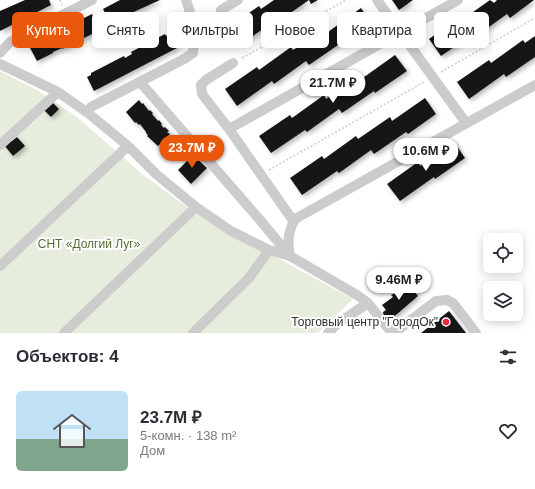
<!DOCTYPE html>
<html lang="ru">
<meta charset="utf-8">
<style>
:root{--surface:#fff;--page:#f2f2f3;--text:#2b2b33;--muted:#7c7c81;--line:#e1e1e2;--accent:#ea580c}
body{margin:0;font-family:Arial,sans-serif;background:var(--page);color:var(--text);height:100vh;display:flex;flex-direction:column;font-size:15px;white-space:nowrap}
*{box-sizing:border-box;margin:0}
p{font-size:13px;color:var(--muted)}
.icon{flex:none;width:22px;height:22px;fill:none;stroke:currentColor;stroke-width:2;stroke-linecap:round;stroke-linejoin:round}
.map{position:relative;height:333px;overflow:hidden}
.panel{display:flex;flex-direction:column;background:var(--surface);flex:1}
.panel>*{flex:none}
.hud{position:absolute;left:12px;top:12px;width:511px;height:36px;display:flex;gap:8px}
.tools{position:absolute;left:483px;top:233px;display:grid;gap:8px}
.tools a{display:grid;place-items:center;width:40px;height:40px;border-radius:6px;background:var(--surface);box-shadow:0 2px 10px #0003;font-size:20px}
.price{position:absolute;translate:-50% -34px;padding:0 9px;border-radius:14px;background:#fff;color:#222;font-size:13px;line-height:26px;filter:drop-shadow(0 1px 2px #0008)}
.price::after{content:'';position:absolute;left:50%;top:24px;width:12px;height:9px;margin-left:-6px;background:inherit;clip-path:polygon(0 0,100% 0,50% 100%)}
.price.current{background:var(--accent);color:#fff}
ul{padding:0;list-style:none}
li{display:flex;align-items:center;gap:12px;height:100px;padding:0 16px}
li+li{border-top:1px solid var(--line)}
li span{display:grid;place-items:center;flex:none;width:112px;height:80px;border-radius:6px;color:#555}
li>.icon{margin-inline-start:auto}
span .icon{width:48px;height:48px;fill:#fffc;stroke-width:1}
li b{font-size:17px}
h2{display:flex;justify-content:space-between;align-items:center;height:48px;padding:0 16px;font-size:17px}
.tag{padding:0 14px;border-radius:6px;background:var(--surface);box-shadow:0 2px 10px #0003;font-size:14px;line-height:36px}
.tag.current{background:var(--accent);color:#fff}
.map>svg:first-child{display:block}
.green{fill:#e6eddc}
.building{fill:#161616;filter:url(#shadow)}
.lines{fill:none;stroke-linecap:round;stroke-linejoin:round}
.path{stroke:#ccc;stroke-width:1.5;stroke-dasharray:2 2;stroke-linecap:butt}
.minor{stroke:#ccc;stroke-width:10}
.poi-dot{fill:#f2263b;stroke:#fff;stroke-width:1.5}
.labels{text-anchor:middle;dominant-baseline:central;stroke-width:4;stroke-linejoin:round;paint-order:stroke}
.park-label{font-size:12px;fill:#546e39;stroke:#fff}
.poi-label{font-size:12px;fill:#2f2f2f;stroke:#fff;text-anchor:end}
</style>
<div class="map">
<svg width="535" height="333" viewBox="0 0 535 333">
<defs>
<filter id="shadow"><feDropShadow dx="2.5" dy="2.5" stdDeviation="2" flood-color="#0004"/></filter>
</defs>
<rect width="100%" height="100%" fill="#fff"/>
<path class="green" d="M0,71L37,90L77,117L141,173L180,202L235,238L276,257L353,299L318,333H0Z"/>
<path class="building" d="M25,0H49L51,5L0,31V11Z
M120,0H160L127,15V16L111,25L103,9Z
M274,0H318L311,4L309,0L276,23L274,21L243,43L230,26L259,6L261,9Z
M392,0H413L399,10Z
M490,0L494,3L497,0H534L510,18L507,14L475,37L473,34L441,56L429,39L457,19L459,22Z
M361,8L372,24L343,45L341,43L309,65L306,61L274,84L272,81L237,106L225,89L257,67L259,70L291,47L293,50L301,45L302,47L326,29L328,32Z
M92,14L99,28L95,31L96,32L62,49V48L53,52V53L37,61L29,46Z
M165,34L166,36L170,34L177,48L94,91L87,77L91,75V73L124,56L125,58L132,54L131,52Z
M535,36V57L506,77L504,74L469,99L457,82L489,60L491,63L523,40L525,43Z
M395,55L407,71L375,93L374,91L342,113L339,109L307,132L305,130L271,153L259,136L290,115L292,118L324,95L326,99L358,76L360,80Z
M425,98L436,114L408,134L406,132L374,154L371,150L339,173L337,171L302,195L290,178L322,156L324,159L356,136L358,139L390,117L392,121Z
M139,100L142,104L143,103L149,111L150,110L153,113L152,114L158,121L159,120L162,124L161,125L164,128L165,127L169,131L167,132L170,134L158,146L147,136L148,135L146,133V132L140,124L139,125L136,122L135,123L126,112Z
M51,101L59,109L51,117L43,109Z
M17,137L25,146L13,156L4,145L11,139L12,141Z
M454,142L465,158L435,179L434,177L400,201L387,184L418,162L420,166Z
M193,155L207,168L191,184L178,170Z
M406,282L418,296L389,321L384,318L383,312L386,310L382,305L393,297L391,295L398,292L397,290Z
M449,311L466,333H421Z"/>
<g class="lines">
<path class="path" d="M60,0L62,5
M242,58L346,0
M441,72L535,18
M269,170L424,82"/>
<path class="minor" d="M377,0L466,123
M221,10L238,0
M0,53L10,42L92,0
M0,64L58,92L88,113L128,146L156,174L196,207L231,231L269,250L290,256L357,295L368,303L392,333
M140,82L260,220L289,255
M91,107L184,59L193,53C195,33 193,19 186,0
M229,129L202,94L201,85L206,80L233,63
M0,145L58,92
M294,222L229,129L458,0
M290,256C287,242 288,232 295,219L535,85
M0,266L128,146
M64,333L196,207
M193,333L249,278L269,250
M328,333L337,324L368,303
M394,333L436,301L447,300L453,303L476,333"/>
</g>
<circle class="poi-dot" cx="446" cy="322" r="4"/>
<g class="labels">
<g class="park-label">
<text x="89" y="244">СНТ «Долгий Луг»</text>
</g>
<g class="poi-label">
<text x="438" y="322">Торговый центр "ГородОк"</text>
</g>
</g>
</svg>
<div class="tools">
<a><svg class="icon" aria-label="locate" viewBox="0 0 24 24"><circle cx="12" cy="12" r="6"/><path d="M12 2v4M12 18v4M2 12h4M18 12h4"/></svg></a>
<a><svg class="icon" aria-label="layers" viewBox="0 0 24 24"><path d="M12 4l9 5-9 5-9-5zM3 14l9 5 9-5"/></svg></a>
</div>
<b class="price" style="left:333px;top:104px">21.7M ₽</b>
<b class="price current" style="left:192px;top:169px">23.7M ₽</b>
<b class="price" style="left:426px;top:172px">10.6M ₽</b>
<b class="price" style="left:399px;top:301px">9.46M ₽</b>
<div class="hud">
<a class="tag current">Купить</a>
<a class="tag">Снять</a>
<a class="tag">Фильтры</a>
<a class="tag">Новое</a>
<a class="tag">Квартира</a>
<a class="tag">Дом</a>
</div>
</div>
<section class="panel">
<h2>Объектов: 4<svg class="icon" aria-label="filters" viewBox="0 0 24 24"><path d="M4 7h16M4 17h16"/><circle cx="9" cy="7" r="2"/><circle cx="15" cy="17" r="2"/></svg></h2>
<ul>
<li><span style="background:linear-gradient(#bfe0f5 60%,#7fa58c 0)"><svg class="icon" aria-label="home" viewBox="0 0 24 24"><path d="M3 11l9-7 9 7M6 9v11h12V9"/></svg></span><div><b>23.7M ₽</b><p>5-комн. · 138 m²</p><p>Дом</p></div><svg class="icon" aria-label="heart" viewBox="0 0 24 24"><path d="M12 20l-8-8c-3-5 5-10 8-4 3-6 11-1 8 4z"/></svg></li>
</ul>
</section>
